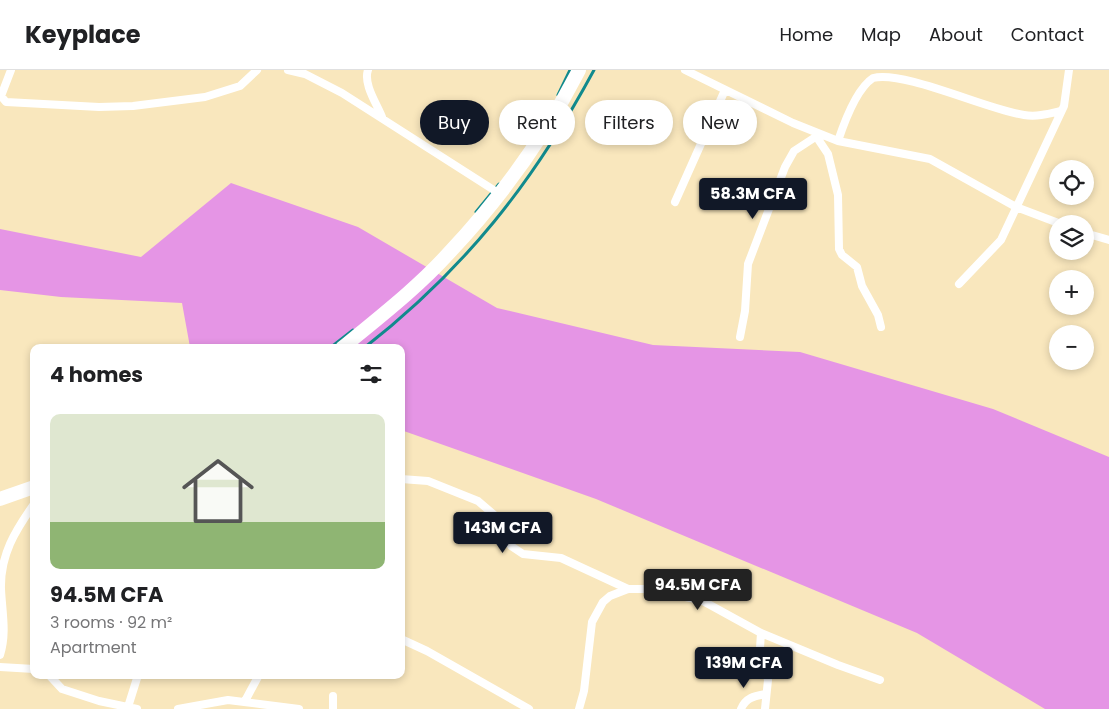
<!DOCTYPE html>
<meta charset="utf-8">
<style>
:root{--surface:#fff;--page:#f6f6f6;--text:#202124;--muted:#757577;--line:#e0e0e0;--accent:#111827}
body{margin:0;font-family:Poppins,sans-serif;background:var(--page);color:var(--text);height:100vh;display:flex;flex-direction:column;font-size:19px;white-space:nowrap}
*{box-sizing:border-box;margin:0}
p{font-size:16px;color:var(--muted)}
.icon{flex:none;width:28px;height:28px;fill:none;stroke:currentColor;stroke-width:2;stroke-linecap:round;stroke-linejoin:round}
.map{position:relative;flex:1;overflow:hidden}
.side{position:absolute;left:30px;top:274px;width:375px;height:335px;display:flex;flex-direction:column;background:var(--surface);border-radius:10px;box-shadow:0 2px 8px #0003}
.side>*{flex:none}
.hud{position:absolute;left:420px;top:30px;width:475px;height:45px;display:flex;gap:10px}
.controls{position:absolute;left:1049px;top:90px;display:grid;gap:10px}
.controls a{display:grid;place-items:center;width:45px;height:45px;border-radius:50%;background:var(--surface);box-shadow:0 2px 8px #0003;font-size:25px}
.price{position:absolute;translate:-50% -42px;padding:0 11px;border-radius:5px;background:var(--accent);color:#fff;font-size:16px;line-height:32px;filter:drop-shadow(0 1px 2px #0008)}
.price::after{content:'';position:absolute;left:50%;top:30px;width:15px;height:11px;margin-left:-8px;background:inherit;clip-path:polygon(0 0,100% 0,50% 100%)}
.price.current{background:#222;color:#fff}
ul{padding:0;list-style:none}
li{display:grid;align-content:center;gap:10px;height:265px;padding:0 20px}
li span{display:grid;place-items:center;height:155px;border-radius:10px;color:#555}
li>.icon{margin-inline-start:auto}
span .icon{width:90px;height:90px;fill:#fffc;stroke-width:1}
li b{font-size:21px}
h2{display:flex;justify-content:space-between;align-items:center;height:60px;padding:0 20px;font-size:21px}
.tag{padding:0 18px;border-radius:22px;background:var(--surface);box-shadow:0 2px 8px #0003;font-size:18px;line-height:45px}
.tag.current{background:var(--accent);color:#fff}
header{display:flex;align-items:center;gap:30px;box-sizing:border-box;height:70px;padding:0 25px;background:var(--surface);border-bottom:1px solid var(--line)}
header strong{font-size:24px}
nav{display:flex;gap:28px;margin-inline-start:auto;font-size:18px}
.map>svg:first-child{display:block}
.green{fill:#e595e5}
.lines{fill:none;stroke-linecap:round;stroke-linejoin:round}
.stream{stroke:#118a8d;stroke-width:3}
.minor{stroke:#fff;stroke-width:8}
.trunk{stroke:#fff;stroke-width:14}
</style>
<header>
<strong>Keyplace</strong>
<nav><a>Home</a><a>Map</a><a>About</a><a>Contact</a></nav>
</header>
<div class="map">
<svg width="1109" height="639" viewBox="0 0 1109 639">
<rect width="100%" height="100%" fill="#f9e7bd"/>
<path class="green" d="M231,113L358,157L497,238L653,275L800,282L993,339L1109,387V639H1045L917,563L596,429L401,360V278L190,277L182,233L61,227L0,220V159L141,187Z"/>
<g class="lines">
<path class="stream" d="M558,25L570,0
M476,142L499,114
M330,278L353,260
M364,278C465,199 533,113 594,0"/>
<path class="minor" d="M11,0L1,26L6,32L99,37L133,36L205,27L240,16L257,0
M288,0L305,4L342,23L500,124
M368,0C363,14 377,34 382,47
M685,0L793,53L838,71L930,89L1016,137L1061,154
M816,66L828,84L838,125L839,179L842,185L857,197L862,216L878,245L881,257
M838,71C844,53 856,19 873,8C904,0 988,40 1024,45C1037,47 1048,44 1061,41
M675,132L725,20
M1085,163L1109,170
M959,214L1001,170L1064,36L1069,0
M740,267L745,241L748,194L785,97L794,81L820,64
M401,409L428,411L478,431L499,449L511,476L523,484L561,488L628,519
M761,563L760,578L768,610L765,639
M401,569L427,581L529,639
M0,585C7,563 2,542 1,519C0,485 15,461 34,434
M0,597L34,599
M49,605L62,619L99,631L137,639
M333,626V639
M245,631L259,605
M128,637L138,605
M178,639L228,630L299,639
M579,639L584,621L592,552L603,532L610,526L628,519H644L701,530L761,563L838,595L880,610
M741,639C746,627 755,626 766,624"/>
<path class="trunk" d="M342,278C378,248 416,219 447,185C500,129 544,68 579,0
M0,429L34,417"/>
</g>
</svg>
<div class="controls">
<a><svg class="icon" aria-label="locate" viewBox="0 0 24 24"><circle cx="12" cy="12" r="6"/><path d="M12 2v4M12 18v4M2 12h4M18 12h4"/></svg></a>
<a><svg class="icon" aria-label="layers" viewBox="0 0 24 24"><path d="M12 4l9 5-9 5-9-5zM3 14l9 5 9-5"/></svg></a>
<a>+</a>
<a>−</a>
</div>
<b class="price" style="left:753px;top:150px">58.3M CFA</b>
<b class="price" style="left:503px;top:484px">143M CFA</b>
<b class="price current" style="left:698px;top:541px">94.5M CFA</b>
<b class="price" style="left:744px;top:619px">139M CFA</b>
<div class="hud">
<a class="tag current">Buy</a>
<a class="tag">Rent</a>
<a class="tag">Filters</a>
<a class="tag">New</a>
</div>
<section class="side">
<h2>4 homes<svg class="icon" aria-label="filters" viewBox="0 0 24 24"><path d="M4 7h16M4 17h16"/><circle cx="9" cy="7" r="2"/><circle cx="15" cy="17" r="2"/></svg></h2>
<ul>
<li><span style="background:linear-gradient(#dfe7d0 70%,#8fb573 0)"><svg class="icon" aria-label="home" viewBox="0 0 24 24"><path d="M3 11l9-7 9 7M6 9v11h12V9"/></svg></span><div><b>94.5M CFA</b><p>3 rooms · 92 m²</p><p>Apartment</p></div></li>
</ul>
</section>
</div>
